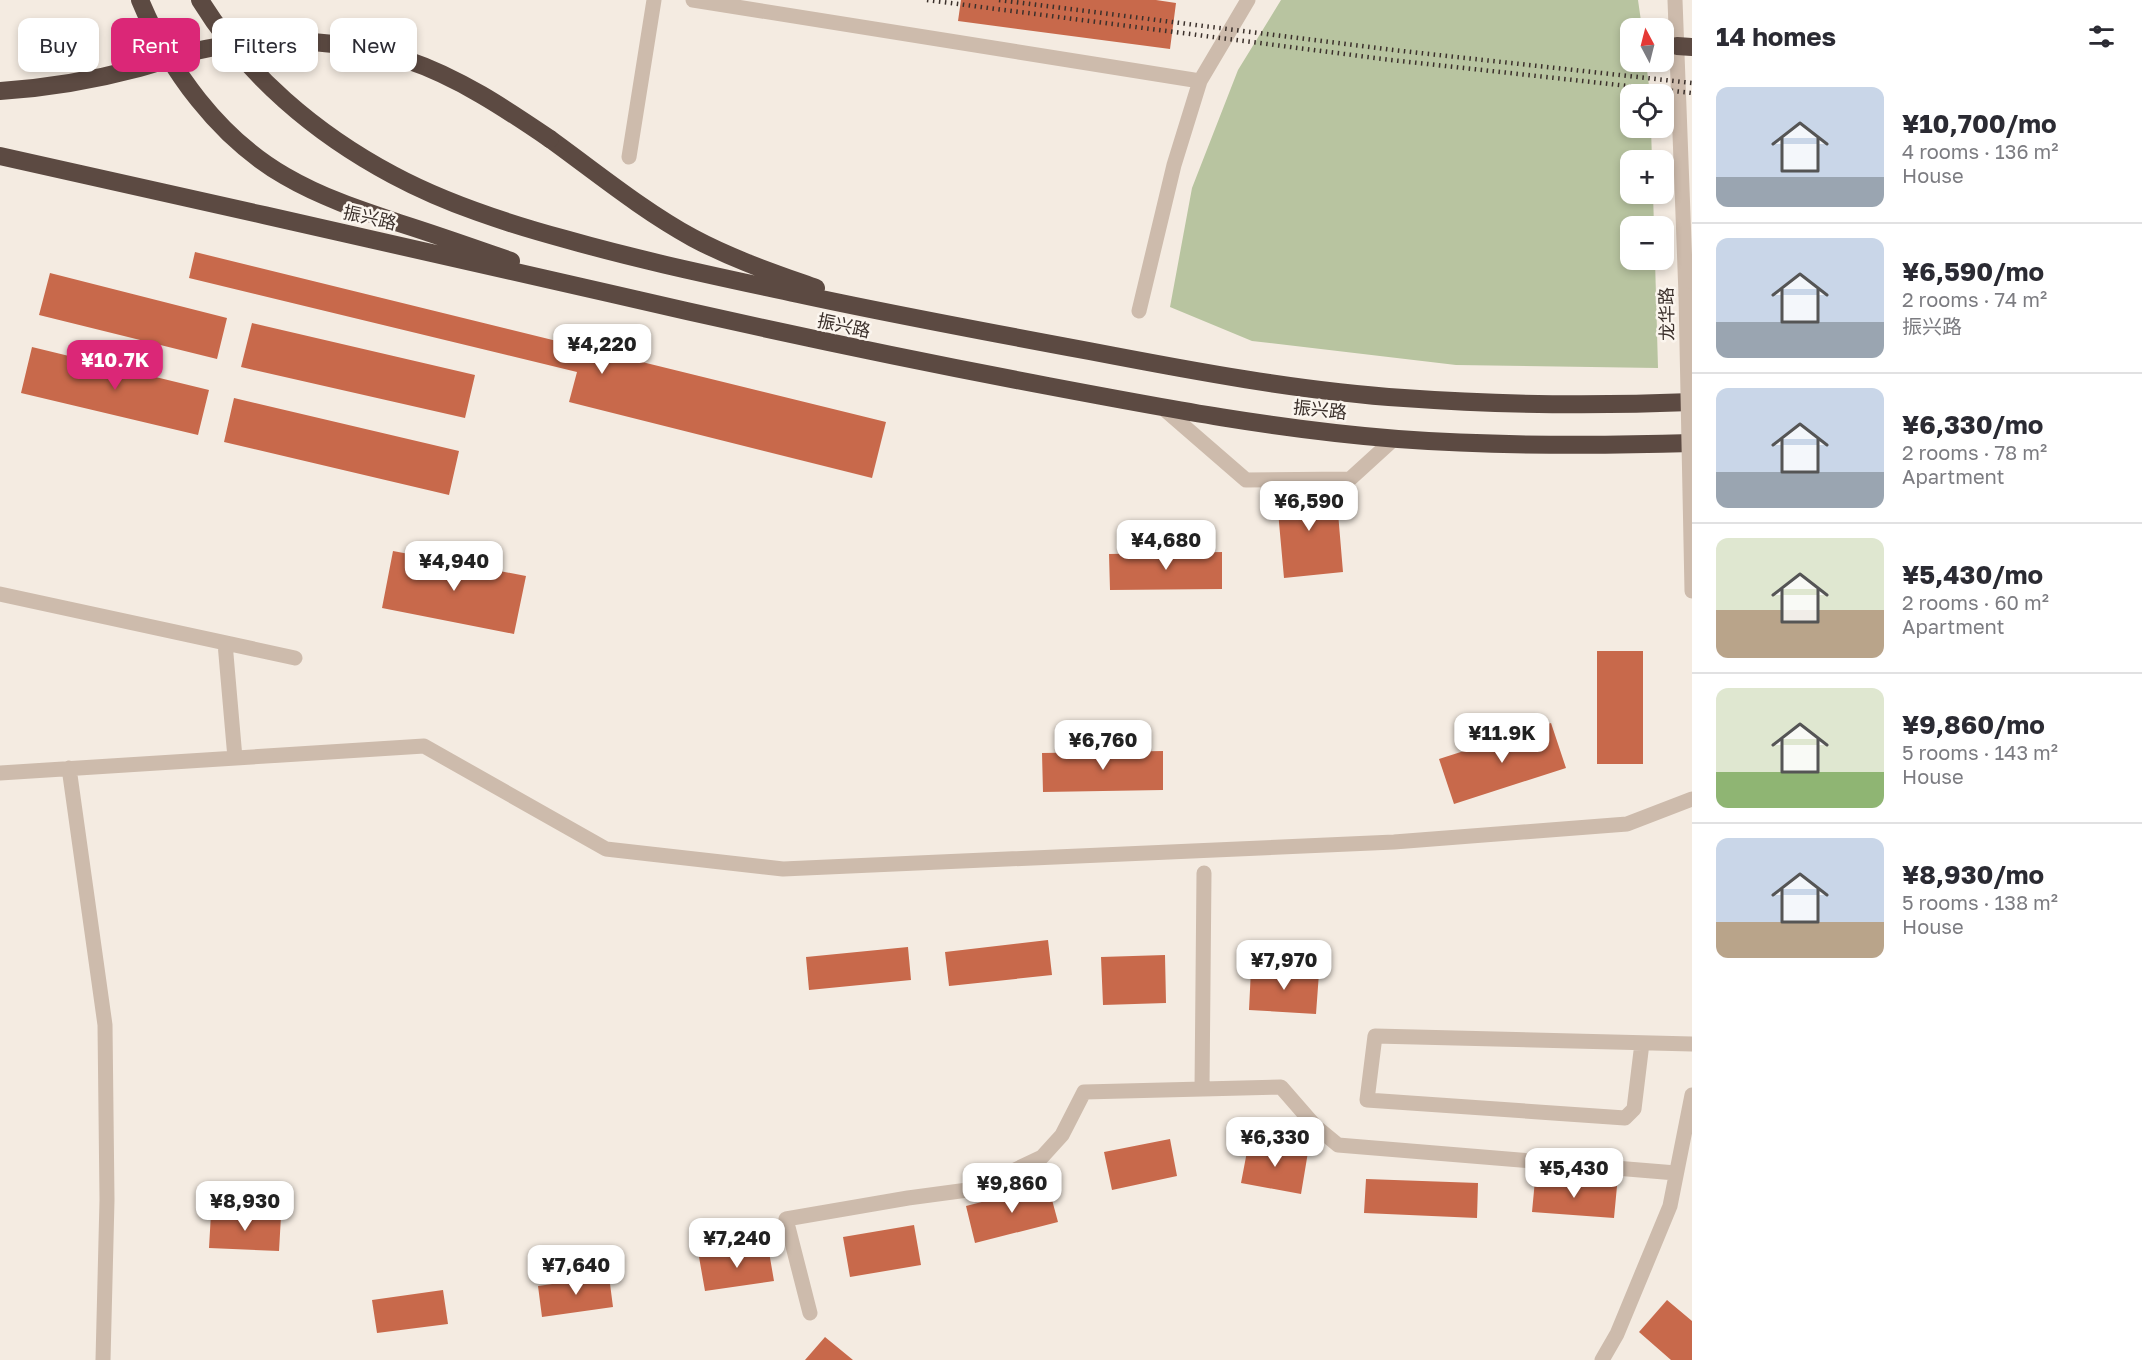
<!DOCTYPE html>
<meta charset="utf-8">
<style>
:root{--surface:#fff;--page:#f7f7f7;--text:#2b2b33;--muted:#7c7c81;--line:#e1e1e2;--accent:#db2777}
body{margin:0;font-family:"Golos Text","Noto Sans SC",sans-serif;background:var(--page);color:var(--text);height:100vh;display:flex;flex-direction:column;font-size:22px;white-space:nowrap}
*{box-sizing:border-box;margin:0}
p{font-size:20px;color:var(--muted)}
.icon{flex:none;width:33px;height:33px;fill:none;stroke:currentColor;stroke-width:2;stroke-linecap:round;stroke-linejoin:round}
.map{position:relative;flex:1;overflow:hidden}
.drawer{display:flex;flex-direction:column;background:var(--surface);width:450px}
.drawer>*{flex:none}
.top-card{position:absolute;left:18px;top:18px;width:570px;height:54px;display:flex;gap:12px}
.needle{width:39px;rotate:353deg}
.fabs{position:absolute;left:1620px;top:18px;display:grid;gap:12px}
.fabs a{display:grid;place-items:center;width:54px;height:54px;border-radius:12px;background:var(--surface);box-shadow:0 3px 9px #0003;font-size:30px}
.price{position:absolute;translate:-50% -51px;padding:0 14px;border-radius:12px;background:#fff;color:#222;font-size:20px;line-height:39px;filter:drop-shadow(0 2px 3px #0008)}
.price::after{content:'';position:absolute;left:50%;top:36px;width:18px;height:14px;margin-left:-9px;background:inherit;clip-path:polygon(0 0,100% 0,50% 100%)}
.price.on{background:var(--accent);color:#fff}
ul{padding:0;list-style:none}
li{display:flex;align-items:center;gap:18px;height:150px;padding:0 24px}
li+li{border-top:2px solid var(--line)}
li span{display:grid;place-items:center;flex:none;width:168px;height:120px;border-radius:12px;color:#555}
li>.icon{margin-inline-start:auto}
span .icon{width:72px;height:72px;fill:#fffc;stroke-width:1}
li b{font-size:26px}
h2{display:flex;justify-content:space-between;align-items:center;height:72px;padding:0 24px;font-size:26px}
.tag{padding:0 21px;border-radius:12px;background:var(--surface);box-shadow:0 3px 9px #0003;font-size:21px;line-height:54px}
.tag.on{background:var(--accent);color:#fff}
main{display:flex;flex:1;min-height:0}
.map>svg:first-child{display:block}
.green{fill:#b8c4a0}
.building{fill:#c8694b}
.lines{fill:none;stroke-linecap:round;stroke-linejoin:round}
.minor{stroke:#cdbbac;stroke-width:15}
.highway{stroke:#5c4a42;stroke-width:18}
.rail{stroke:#3b302b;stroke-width:4.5;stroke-dasharray:1.5 4.5;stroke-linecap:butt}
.minor-bridge{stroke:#cdbbac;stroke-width:15}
.highway-bridge{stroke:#5c4a42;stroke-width:18}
.labels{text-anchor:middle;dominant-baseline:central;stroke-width:5;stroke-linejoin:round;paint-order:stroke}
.street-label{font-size:18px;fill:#3b302b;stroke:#fbf5ee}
</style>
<main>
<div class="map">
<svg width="1692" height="1360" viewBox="0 0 1692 1360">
<rect width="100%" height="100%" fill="#f4ebe1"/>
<path class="green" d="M1281,0H1638L1642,28H1630V62H1646L1650,94H1630V128H1651L1652,160H1630V194H1653L1654,226H1630V260H1655L1658,368L1456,365L1252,341L1170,307L1192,188L1238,70Z"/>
<path class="building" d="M961,0H1156L1176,3L1170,49L958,21Z
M195,252L886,422L872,478L569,402L577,372L189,278Z
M50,273L227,318L217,359L39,315Z
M252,323L475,375L465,418L241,367Z
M32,347L209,390L198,435L21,393Z
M234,398L459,451L449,495L224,442Z
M1276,489H1336L1343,572L1284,578Z
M393,551L526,576L514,634L382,608Z
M1222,552V589L1110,590L1109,554Z
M1597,651H1643V764H1597Z
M1551,723L1566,768L1454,804L1439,759Z
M1163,751V790L1043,792L1042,753Z
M1048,940L1052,975L949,986L945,952Z
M908,947L911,980L809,990L806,957Z
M1165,955L1166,1003L1103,1005L1101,957Z
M1251,969L1319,973L1316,1014L1249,1010Z
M1170,1139L1177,1176L1112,1190L1104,1152Z
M1249,1141L1308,1152L1301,1194L1241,1183Z
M1366,1179L1478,1183L1477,1218L1364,1213Z
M1535,1180L1617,1186L1614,1218L1532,1212Z
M1048,1185L1058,1222L975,1243L966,1206Z
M211,1213L281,1216L279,1251L209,1248Z
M914,1225L921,1265L850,1277L843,1237Z
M768,1246L774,1281L705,1291L699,1257Z
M609,1276L613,1307L542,1317L538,1286Z
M443,1290L448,1324L377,1333L372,1300Z
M1667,1300L1692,1321V1360H1671L1639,1332Z
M825,1337L853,1360H805Z"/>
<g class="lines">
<path class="minor" d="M693,0L1200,81
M1675,0L1686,295
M629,157L654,0
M1139,311L1174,165L1200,81L1248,0
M1163,408L1246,480L1350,479L1395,438
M0,594L295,658
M225,643L235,758
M69,768L105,1025L107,1200L103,1360
M0,773L424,746L606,849L783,869L1394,842L1627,824L1692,799
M1642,1043L1634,1109L1625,1118L1367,1100L1375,1036L1692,1044
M1202,1089L1204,873
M810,1313L786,1219L908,1198L975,1189L1042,1157L1062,1135L1084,1092L1281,1087L1315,1126L1338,1145L1676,1173
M1602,1360L1617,1334L1670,1206L1692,1095"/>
<path class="highway" d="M140,0C169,70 219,138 285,176C321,197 360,210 399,223C437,235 474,248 511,261
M200,0C246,75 316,134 393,175C447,204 506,223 565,239C642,261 720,277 798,294C895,315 992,333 1089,351C1193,371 1299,391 1404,398C1500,405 1596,406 1692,402
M1677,46L1692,47
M550,139C597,173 642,210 693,238C732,259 774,273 816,288
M0,156C203,201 405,247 608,293C754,327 900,358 1048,386C1164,408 1280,430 1398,439C1496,446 1594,446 1692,443"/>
<path class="rail" d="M927,0L1391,60L1692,93
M999,0L1393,50L1692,83"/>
<path class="minor-bridge" d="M1686,295L1692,591"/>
<path class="highway-bridge" d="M0,91C47,88 94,80 139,68C157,63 174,57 191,52C263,35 337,38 407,60C458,77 506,109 550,139"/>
</g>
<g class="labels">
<g class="street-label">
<text transform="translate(370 217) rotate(13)">振兴路</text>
<text transform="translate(1666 314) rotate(-91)">龙华路</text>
<text transform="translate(844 325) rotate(12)">振兴路</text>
<text transform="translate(1320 409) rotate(6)">振兴路</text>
</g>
</g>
</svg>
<div class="fabs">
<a><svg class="needle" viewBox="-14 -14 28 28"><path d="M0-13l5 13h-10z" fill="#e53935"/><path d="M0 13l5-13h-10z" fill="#7c7c81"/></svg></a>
<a><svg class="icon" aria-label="locate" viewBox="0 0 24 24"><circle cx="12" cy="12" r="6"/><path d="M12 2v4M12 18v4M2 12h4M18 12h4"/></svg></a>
<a>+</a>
<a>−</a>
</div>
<b class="price" style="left:602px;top:375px">¥4,220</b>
<b class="price on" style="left:115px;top:391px">¥10.7K</b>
<b class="price" style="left:1309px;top:532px">¥6,590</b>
<b class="price" style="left:1166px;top:571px">¥4,680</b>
<b class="price" style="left:454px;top:592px">¥4,940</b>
<b class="price" style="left:1502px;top:764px">¥11.9K</b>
<b class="price" style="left:1103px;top:771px">¥6,760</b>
<b class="price" style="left:1284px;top:991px">¥7,970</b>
<b class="price" style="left:1275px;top:1168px">¥6,330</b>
<b class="price" style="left:1574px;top:1199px">¥5,430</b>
<b class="price" style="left:1012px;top:1214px">¥9,860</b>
<b class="price" style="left:245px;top:1232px">¥8,930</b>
<b class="price" style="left:737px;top:1269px">¥7,240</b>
<b class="price" style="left:576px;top:1296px">¥7,640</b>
<div class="top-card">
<a class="tag">Buy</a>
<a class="tag on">Rent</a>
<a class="tag">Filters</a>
<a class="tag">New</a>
</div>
</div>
<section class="drawer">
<h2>14 homes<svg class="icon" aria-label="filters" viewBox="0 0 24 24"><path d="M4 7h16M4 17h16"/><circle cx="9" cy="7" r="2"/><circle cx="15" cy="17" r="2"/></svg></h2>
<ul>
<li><span style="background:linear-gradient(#c9d6e8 75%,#9aa5b1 0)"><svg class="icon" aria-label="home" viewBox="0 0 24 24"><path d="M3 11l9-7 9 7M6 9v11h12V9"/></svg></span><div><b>¥10,700/mo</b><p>4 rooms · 136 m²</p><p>House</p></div></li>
<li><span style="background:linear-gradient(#c9d6e8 70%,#9aa5b1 0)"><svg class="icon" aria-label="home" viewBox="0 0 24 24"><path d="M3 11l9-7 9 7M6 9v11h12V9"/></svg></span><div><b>¥6,590/mo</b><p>2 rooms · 74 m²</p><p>振兴路</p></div></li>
<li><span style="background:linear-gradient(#c9d6e8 70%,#9aa5b1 0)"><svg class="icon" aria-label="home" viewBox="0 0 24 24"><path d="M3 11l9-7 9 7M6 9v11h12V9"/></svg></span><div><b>¥6,330/mo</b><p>2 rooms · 78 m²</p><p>Apartment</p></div></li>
<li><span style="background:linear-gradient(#dfe7d0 60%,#b9a48a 0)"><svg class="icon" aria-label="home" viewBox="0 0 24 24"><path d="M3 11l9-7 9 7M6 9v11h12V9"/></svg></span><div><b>¥5,430/mo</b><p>2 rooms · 60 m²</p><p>Apartment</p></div></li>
<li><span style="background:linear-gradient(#dfe7d0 70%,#8fb573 0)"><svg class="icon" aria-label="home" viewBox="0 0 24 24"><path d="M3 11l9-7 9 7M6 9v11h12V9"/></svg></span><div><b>¥9,860/mo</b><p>5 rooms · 143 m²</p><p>House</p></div></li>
<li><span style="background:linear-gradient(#c9d6e8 70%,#b9a48a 0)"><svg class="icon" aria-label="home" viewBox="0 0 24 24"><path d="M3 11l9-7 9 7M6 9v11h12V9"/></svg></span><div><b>¥8,930/mo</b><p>5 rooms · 138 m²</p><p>House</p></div></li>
</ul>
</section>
</main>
